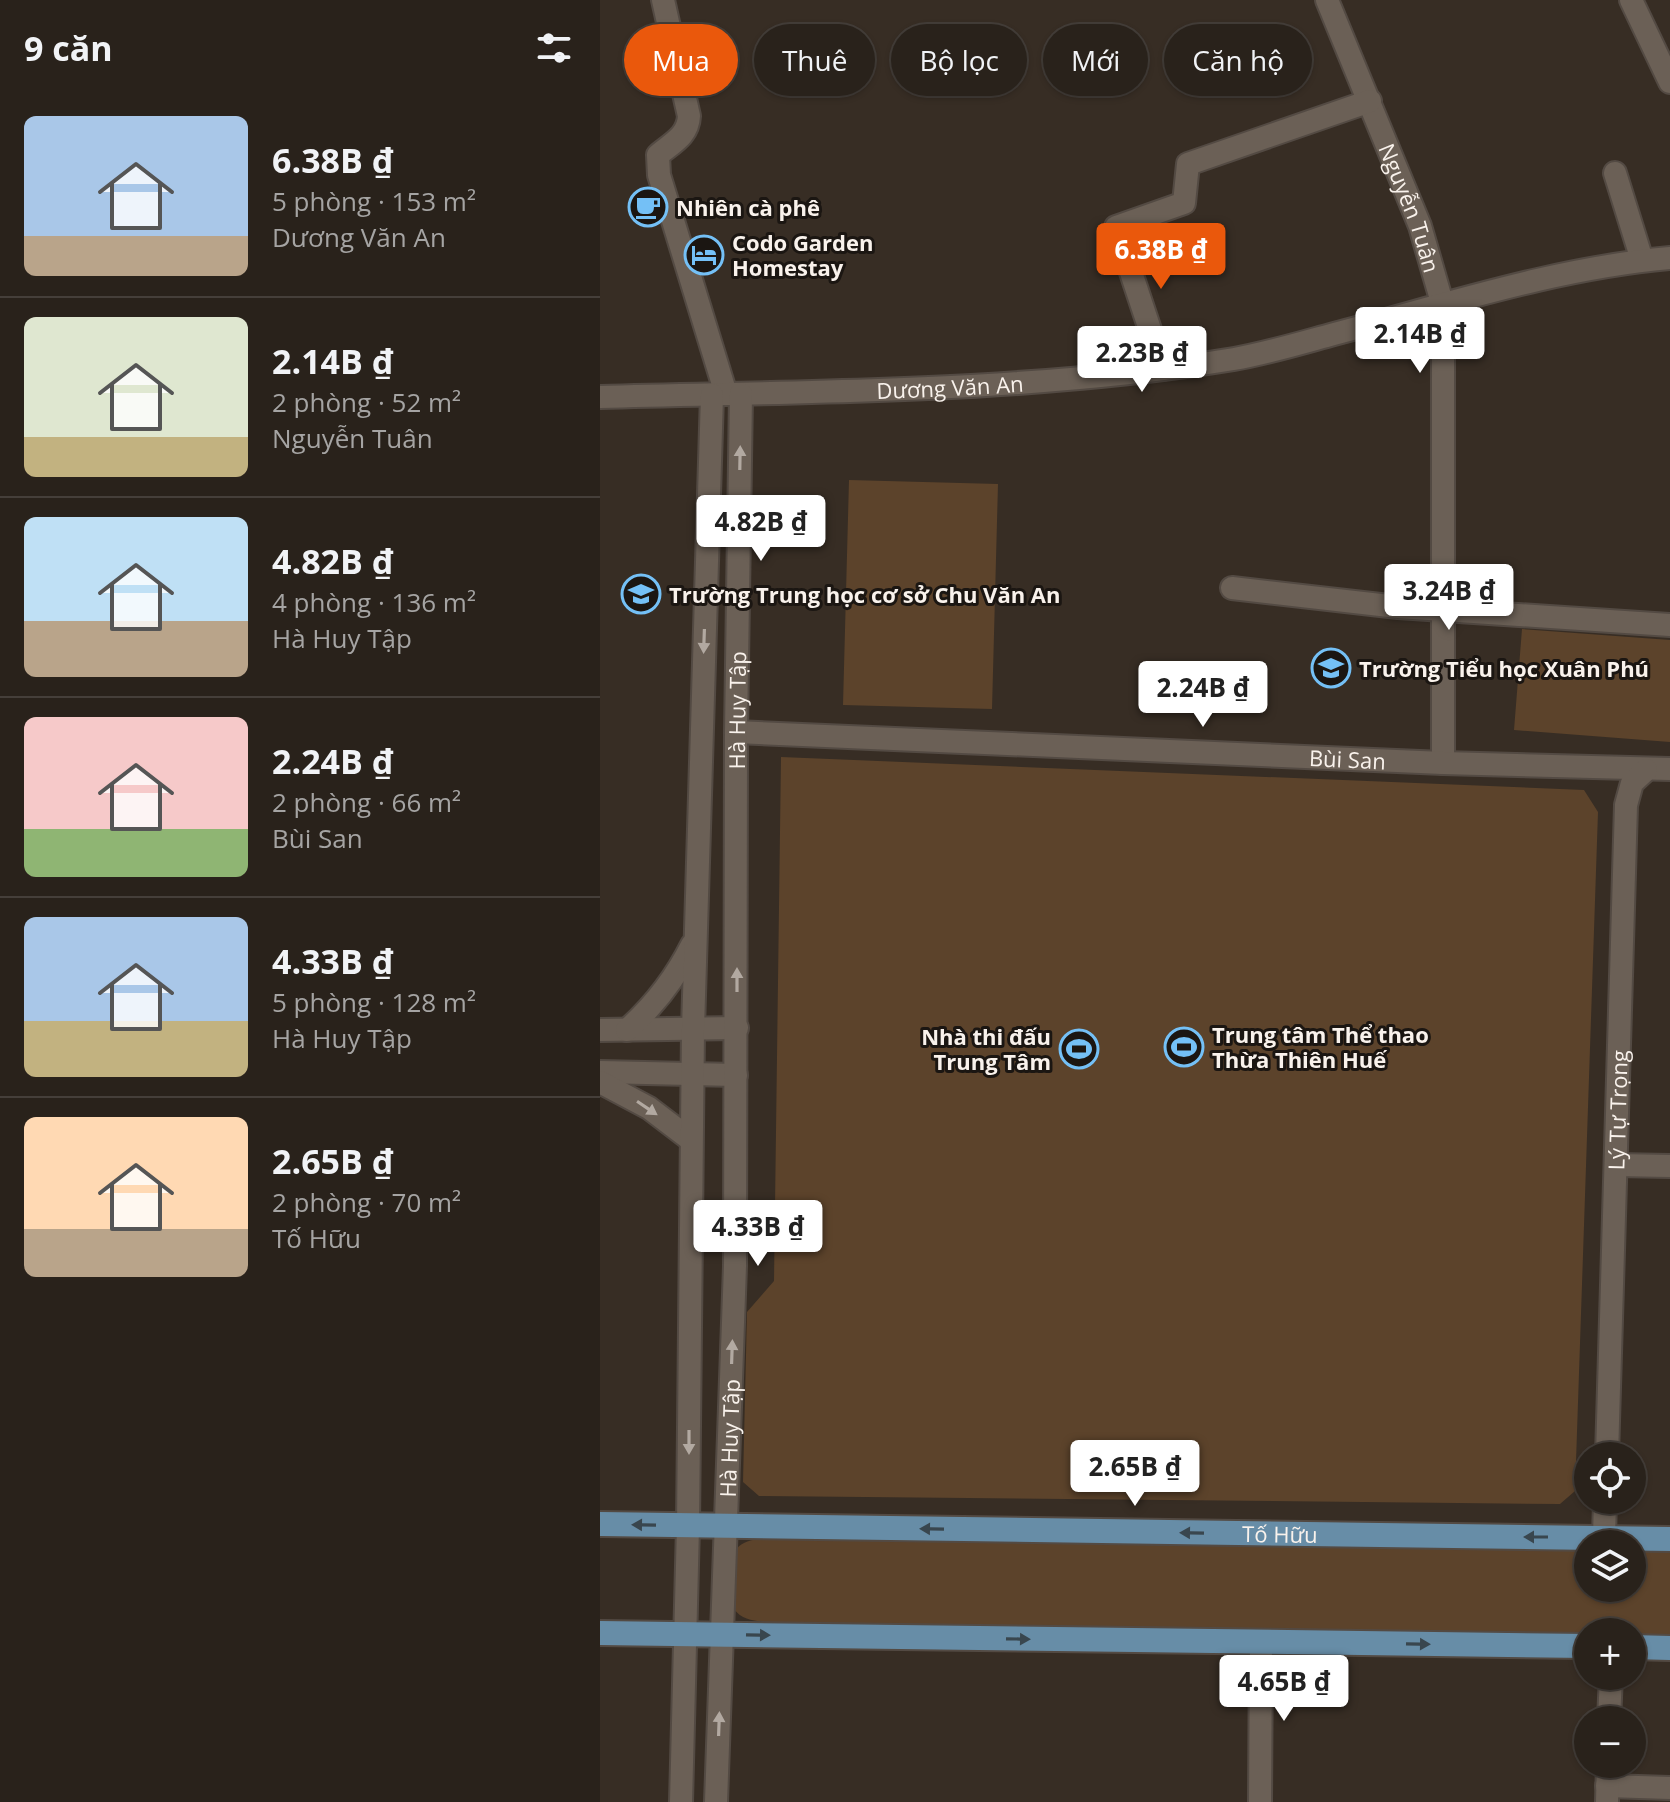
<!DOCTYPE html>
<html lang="vi">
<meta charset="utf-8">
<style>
:root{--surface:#29221b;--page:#352f28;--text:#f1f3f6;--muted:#a5a4a3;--line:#453f3a;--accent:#ea580c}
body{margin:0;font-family:"Open Sans",sans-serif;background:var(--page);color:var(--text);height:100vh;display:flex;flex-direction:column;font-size:30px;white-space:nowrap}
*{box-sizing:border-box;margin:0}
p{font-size:26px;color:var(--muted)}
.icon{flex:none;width:44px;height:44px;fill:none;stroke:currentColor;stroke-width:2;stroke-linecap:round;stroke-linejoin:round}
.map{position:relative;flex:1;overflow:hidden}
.sheet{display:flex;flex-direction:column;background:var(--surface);width:600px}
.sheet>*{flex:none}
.hud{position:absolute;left:24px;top:24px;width:760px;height:72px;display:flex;gap:16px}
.controls{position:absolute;left:974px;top:1442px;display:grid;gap:16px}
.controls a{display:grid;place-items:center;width:72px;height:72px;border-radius:50%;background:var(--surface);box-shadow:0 2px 6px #0004,0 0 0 2px var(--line);font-size:40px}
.price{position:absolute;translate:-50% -68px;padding:0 18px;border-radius:8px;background:#fff;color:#222;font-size:26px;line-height:52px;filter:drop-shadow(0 2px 4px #0008)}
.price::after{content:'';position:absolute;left:50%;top:48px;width:24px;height:18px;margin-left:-12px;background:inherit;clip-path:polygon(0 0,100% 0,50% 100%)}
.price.selected{background:var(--accent);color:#fff}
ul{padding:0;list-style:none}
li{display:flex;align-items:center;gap:24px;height:200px;padding:0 24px}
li+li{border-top:2px solid var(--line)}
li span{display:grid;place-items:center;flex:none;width:224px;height:160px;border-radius:12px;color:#555}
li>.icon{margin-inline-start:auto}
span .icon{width:96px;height:96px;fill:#fffc;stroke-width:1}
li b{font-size:34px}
h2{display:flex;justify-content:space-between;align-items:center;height:96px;padding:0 24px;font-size:34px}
.pill{padding:0 28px;border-radius:36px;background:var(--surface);box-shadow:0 2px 6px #0004,0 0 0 2px var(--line);font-size:28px;line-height:72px}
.pill.selected{background:var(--accent);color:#fff}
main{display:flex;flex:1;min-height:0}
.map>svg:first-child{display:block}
.green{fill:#5c432b}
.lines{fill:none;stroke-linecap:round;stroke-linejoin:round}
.minor-casing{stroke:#534a43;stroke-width:26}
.major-casing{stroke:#534a43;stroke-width:28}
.minor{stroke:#6b6056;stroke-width:22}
.major{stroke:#678da7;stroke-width:24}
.oneway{fill:#b2a9a1}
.oneway2{fill:#39464e}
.labels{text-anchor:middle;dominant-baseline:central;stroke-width:6;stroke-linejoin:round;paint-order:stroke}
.poi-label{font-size:22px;font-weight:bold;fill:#f9f2ec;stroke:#1b1612;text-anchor:start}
.street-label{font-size:22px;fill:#f9f2ec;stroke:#1b1612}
</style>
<main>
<section class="sheet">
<h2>9 căn<svg class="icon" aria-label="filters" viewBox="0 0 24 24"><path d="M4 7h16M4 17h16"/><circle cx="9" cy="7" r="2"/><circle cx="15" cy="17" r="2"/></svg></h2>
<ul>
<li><span style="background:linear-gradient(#a9c7e8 75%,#b9a48a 0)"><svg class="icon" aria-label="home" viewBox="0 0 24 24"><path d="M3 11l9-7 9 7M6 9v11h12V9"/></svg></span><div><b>6.38B ₫</b><p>5 phòng · 153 m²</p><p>Dương Văn An</p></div></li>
<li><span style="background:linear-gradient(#dfe7d0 75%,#c2b280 0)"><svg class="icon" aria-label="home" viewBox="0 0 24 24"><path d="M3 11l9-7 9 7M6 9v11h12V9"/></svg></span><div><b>2.14B ₫</b><p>2 phòng · 52 m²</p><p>Nguyễn Tuân</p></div></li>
<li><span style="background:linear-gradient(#bfe0f5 65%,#b9a48a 0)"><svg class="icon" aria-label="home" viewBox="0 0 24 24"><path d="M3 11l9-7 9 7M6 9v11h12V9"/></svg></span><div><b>4.82B ₫</b><p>4 phòng · 136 m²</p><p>Hà Huy Tập</p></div></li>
<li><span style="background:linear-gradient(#f6c9c9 70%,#8fb573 0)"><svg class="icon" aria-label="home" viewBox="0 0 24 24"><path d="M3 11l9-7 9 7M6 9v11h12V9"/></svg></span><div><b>2.24B ₫</b><p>2 phòng · 66 m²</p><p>Bùi San</p></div></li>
<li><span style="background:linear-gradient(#a9c7e8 65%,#c2b280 0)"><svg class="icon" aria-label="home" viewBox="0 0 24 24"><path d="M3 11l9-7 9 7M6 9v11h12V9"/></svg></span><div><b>4.33B ₫</b><p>5 phòng · 128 m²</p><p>Hà Huy Tập</p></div></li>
<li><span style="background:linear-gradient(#ffd9b3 70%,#b9a48a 0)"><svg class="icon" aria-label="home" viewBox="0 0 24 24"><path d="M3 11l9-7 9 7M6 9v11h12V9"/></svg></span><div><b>2.65B ₫</b><p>2 phòng · 70 m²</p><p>Tố Hữu</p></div></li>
</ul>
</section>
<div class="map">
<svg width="1070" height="1802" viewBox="0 0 1070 1802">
<rect width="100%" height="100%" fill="#372d24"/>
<path class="green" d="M249,480L398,484L392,709L243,705Z
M922,629L1070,640V742L914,730Z
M181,757L984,790L998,812L975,1491L960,1504L159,1496L143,1482L147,1312L174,1281Z
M157,1539L988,1551V1588H1032V1552H1070V1636L1032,1635V1632H988V1634L163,1622C151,1620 141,1619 134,1609C129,1602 131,1559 135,1551C140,1543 148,1541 157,1539Z"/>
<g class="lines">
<defs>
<g id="minor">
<path d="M63,0L89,116C88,136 72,143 58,155L59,175L126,394"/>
<path id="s1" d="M727,0L820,226L843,306V763"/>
<path d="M1031,0L1070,82"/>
<path d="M1015,173L1042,260"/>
<path d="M563,369L516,227L584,203L588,164L770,101"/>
<path id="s2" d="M0,397C211,391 425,393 634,359C668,353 701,343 734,334C845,305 956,268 1070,258"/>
<path d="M632,588L798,607L1070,625"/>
<path id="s3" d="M136,732L843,763L1070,769"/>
<path d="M0,1030L137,1028"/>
<path d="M27,1030C55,1005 75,979 92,945"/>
<path d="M0,1072L136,1075"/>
<path d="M0,1082L49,1108L91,1140"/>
<path d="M1016,1165L1070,1166"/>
<path id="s4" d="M1007,1456L1026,805L1032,783L1046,770"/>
<path d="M1004,1538L1005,1500"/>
<path d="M1009,1720L1011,1676"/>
<path d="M1007,1786L1070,1788"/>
<path d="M81,1802L88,1526L93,1029L112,395"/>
<path id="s5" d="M116,1802L135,1266L136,732L141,394"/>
<path d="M660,1802L661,1643"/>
<path d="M1007,1802L1008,1764"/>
</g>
<g id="major">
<path id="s6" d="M0,1524L1070,1539"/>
<path d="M0,1633L988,1646"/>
<path d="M1032,1647L1070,1648"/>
</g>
</defs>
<use href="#minor" class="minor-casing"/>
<use href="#major" class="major-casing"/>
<use href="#minor" class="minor"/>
<use href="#major" class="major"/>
</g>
<defs><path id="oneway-solid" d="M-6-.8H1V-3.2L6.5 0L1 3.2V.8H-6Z" transform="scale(2)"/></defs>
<g class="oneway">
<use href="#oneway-solid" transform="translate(140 458) rotate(-89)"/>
<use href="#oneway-solid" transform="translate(104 641) rotate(92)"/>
<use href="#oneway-solid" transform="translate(137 980) rotate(-90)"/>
<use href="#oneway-solid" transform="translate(47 1108) rotate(34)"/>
<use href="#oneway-solid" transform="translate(132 1352) rotate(-88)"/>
<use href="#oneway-solid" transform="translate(89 1442) rotate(90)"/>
<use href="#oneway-solid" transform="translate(119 1724) rotate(-88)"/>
</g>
<g class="oneway2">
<use href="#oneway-solid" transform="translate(44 1525) rotate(-179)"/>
<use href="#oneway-solid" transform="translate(332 1529) rotate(-179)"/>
<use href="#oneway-solid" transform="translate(592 1533) rotate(-179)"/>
<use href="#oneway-solid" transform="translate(936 1537) rotate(-180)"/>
<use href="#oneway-solid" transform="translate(158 1635) rotate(1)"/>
<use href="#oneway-solid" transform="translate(418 1639) rotate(1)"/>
<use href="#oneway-solid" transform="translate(818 1644) rotate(1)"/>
</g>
<defs>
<symbol id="cafe-ring" viewBox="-11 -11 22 22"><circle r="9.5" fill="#1b1612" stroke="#74c0f6" stroke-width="1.5"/><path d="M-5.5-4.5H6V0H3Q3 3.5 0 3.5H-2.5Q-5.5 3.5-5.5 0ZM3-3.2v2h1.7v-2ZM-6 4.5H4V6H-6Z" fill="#74c0f6"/></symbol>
<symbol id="hotel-ring" viewBox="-11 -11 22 22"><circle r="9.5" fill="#1b1612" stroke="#74c0f6" stroke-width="1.5"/><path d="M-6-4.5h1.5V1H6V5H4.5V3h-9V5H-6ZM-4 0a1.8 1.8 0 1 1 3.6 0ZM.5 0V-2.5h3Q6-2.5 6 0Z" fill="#74c0f6"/></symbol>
<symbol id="school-ring" viewBox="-11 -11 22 22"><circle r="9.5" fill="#1b1612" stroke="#74c0f6" stroke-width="1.5"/><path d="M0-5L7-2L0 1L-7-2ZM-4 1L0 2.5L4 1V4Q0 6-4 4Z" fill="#74c0f6"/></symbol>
<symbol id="stadium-ring" viewBox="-11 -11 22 22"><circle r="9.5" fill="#1b1612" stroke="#74c0f6" stroke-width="1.5"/><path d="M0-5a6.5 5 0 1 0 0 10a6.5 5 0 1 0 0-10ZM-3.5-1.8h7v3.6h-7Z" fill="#74c0f6"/></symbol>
</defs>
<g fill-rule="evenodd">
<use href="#cafe-ring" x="26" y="185" width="44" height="44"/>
<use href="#hotel-ring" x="82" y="233" width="44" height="44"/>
<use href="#school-ring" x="19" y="572" width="44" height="44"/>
<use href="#school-ring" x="709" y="646" width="44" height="44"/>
<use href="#stadium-ring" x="562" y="1025" width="44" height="44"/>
<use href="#stadium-ring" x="457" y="1027" width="44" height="44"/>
</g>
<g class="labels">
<g class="poi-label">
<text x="76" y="207">Nhiên cà phê</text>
<text x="132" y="242">Codo Garden<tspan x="132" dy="25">Homestay</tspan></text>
<text x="69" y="594">Trường Trung học cơ sở Chu Văn An</text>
<text x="759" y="668">Trường Tiểu học Xuân Phú</text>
<text x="612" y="1034">Trung tâm Thể thao<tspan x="612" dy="25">Thừa Thiên Huế</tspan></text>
<text x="451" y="1036" text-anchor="end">Nhà thi đấu<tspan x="451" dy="25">Trung Tâm</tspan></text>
</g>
<g class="street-label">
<text stroke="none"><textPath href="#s1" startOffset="224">Nguyễn Tuân</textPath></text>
<text stroke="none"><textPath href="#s2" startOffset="350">Dương Văn An</textPath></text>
<text stroke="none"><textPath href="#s5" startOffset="1092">Hà Huy Tập</textPath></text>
<text stroke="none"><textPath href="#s3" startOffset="612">Bùi San</textPath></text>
<text stroke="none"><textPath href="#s4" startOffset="346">Lý Tự Trọng</textPath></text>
<text stroke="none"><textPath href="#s5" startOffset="364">Hà Huy Tập</textPath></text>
<text stroke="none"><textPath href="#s6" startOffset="680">Tố Hữu</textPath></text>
</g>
</g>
</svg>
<div class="controls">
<a><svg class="icon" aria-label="locate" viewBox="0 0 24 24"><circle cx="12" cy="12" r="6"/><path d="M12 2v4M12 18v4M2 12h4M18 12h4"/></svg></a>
<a><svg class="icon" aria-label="layers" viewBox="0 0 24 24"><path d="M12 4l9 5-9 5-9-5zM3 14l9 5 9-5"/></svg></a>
<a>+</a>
<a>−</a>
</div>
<b class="price selected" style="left:561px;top:291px">6.38B ₫</b>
<b class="price" style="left:820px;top:375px">2.14B ₫</b>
<b class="price" style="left:542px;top:394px">2.23B ₫</b>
<b class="price" style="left:161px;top:563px">4.82B ₫</b>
<b class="price" style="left:849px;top:632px">3.24B ₫</b>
<b class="price" style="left:603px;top:729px">2.24B ₫</b>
<b class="price" style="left:158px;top:1268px">4.33B ₫</b>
<b class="price" style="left:535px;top:1508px">2.65B ₫</b>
<b class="price" style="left:684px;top:1723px">4.65B ₫</b>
<div class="hud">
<a class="pill selected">Mua</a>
<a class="pill">Thuê</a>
<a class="pill">Bộ lọc</a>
<a class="pill">Mới</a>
<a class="pill">Căn hộ</a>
</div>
</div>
</main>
